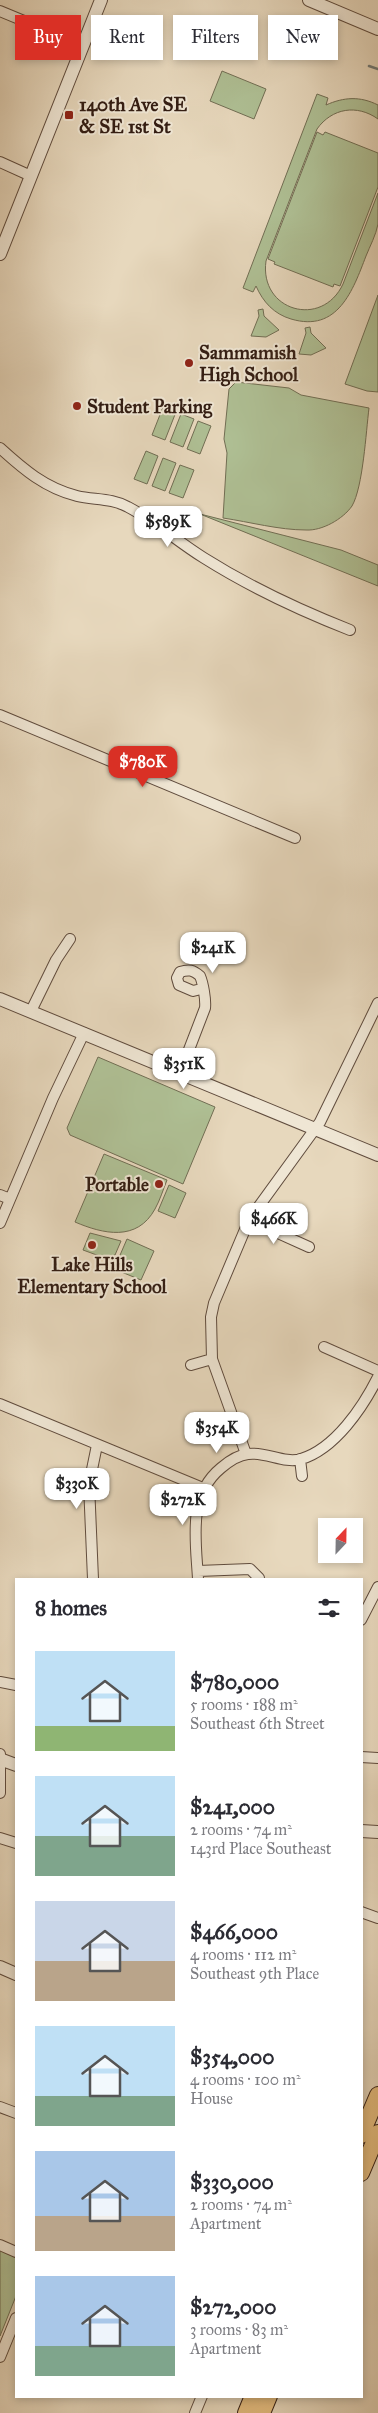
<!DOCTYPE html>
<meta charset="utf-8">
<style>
:root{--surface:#fff;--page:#f2f2f3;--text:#2b2b33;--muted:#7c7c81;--accent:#d93025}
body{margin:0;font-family:"IM FELL Great Primer",serif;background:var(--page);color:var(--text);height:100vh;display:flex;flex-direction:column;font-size:19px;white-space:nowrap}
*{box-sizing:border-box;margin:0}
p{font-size:16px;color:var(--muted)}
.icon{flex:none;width:28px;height:28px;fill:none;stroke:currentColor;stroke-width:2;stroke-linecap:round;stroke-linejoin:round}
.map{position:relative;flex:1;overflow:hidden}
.sheet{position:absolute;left:15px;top:1578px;width:348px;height:820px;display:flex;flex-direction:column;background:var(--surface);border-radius:0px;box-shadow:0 2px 8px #0003}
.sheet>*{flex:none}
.guide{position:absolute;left:15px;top:15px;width:349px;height:45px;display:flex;gap:10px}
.needle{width:32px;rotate:22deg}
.fabs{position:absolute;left:318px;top:1518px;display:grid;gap:10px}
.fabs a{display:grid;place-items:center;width:45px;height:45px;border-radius:0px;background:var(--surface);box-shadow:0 2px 8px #0003;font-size:25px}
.price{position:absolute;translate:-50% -42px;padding:0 11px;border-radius:10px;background:#fff;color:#222;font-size:16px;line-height:32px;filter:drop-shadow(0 1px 2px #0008)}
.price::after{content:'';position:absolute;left:50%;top:30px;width:15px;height:11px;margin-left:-8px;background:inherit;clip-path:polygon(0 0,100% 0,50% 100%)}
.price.current{background:var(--accent);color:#fff}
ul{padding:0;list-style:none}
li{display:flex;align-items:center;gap:15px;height:125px;padding:0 20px}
li span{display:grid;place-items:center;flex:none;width:140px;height:100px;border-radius:0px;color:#555}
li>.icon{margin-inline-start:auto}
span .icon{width:60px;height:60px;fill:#fffc;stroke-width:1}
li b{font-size:21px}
h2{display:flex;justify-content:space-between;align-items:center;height:60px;padding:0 20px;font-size:21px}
.chip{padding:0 18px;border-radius:0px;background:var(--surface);box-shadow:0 2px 8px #0003;font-size:18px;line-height:45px}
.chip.current{background:var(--accent);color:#fff}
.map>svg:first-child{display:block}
.green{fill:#afc095;stroke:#716e54}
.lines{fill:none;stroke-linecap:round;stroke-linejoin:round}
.stream{stroke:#717a78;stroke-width:2.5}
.minor-casing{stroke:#604c3e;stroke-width:12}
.tertiary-casing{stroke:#604c3e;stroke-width:14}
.primary-casing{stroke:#331d13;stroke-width:18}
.minor{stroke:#efe6d4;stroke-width:10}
.tertiary{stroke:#efe6d4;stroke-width:12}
.primary{stroke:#e4bc7e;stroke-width:16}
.poi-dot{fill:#8f2418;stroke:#efe6d4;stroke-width:2}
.labels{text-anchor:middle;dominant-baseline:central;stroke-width:4;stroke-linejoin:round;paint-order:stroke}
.poi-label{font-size:19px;font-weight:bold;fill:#331d13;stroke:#efe6d4;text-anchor:start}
</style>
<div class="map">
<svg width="378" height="2413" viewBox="0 0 378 2413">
<rect width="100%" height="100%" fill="#e7d8bd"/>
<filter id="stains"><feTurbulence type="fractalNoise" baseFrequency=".004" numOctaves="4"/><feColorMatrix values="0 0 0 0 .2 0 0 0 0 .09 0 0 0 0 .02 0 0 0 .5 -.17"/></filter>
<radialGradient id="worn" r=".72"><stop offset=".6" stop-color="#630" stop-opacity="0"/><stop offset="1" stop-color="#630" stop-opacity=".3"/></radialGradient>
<path class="green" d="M222,71L266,89L254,119L210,101Z
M317,94L328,98L326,105C344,97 360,96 378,105V119C357,104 332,108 317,129L266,261C259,311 322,329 343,284L378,193C378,203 378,214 378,224C376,235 370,246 366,256C353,290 338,333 291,319C274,314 263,302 256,286L253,292L243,288Z
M317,132L323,135L325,132L378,153V187L340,286L334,284L333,287L274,264L275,262L268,259Z
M378,295V392L367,391L345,384Z
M263,309L264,316L279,330L266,337L251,336L259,316L258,310Z
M310,327L311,333L326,348L311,355L299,354L306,333L305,328Z
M236,382L289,388L301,395L369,408C366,432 363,487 352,506C343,519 322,531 306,530C279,530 250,522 223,518L227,453L224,439L229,389Z
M163,407L176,412L165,440L152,435Z
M181,414L194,419L183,447L170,442Z
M198,421L211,426L200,454L187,449Z
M146,451L158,456L147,484L134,479Z
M163,458L176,463L165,491L152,486Z
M180,465L194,470L183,498L169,493Z
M200,514L341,550L378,565V586Z
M98,1057L215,1107L183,1184L70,1135L67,1128Z
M104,1154L167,1180C163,1190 160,1200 155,1209C137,1242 103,1234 75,1222Z
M169,1185L186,1193L175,1218L158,1211Z
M90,1233L121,1241L115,1255L105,1258L83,1250Z
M127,1239L154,1251L141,1280L114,1269Z
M0,2248L16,2255V2296L0,2336Z"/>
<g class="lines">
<path class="stream" d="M369,66L378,69"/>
<defs>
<path id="minor" d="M0,11L82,45
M0,162L31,176
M0,448C23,469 45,488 77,496C94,500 112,498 128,507C155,521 178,542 204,558C250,587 299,610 350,630
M0,715L295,838
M31,1011L56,960L70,939
M180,1073L205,1008C206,1000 203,983 200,976C193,970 189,969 180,972L177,978L179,985L193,991L201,989
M0,1195L10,1199
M249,1220L309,1247
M0,1223L53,1098L84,1033
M324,1347L378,1371
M191,1365L212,1359
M0,1404L203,1488
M246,1454L212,1359L211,1317L214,1303L249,1220L320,1122L378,1003
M300,1459L302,1476
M198,1571L250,1569L259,1578
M93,1579L89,1484L97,1445
M198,1579C196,1540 187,1496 221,1468C228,1462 238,1455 248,1454C265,1451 284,1464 301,1459C335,1449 363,1407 378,1377
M361,1620L378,1587
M0,1682L16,1685
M0,1754V1793
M361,1757L378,1758
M0,1838L16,1843
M361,1912L378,1918
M0,2107L16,2113
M0,2245L16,2252
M0,2357L16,2318
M195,2413L202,2396"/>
<path id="tertiary" d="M309,0L378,29
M0,254L101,0
M0,999L378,1155
M0,1759L16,1765
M361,1831L378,1832
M0,1967L16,1974"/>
<path id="primary" d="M361,2135L378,2095
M361,2173L378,2133
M246,2413L253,2396
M262,2413L269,2396"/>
</defs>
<use href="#minor" class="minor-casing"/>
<use href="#tertiary" class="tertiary-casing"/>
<use href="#primary" class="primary-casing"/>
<use href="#minor" class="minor"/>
<use href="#tertiary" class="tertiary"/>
<use href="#primary" class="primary"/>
</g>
<g class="poi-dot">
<rect x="64" y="110" width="10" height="10" rx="2.5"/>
<circle cx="189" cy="363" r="5"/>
<circle cx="77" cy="406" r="5"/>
<circle cx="159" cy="1184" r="5"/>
<circle cx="92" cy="1245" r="5"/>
</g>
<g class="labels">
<g class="poi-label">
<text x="79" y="104">140th Ave SE<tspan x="79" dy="22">&amp; SE 1st St</tspan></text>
<text x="199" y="352">Sammamish<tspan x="199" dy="22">High School</tspan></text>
<text x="87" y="406">Student Parking</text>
<text x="149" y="1184" text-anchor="end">Portable</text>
<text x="92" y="1264" text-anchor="middle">Lake Hills<tspan x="92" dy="22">Elementary School</tspan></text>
</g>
</g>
<rect width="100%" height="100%" filter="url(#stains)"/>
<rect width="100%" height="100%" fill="url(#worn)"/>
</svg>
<div class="fabs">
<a><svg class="needle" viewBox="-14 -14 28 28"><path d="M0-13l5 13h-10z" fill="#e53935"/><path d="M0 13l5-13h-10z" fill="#7c7c81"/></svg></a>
</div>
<b class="price" style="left:168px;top:548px">$589K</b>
<b class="price current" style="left:143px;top:788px">$780K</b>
<b class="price" style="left:213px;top:974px">$241K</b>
<b class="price" style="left:184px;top:1090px">$351K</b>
<b class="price" style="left:274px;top:1245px">$466K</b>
<b class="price" style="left:217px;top:1454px">$354K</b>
<b class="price" style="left:77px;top:1510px">$330K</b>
<b class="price" style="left:183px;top:1526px">$272K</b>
<div class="guide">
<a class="chip current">Buy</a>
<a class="chip">Rent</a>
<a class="chip">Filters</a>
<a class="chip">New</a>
</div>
<section class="sheet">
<h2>8 homes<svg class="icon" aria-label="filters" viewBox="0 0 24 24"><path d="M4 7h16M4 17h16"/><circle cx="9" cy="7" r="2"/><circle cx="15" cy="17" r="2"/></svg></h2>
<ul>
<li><span style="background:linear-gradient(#bfe0f5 75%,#8fb573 0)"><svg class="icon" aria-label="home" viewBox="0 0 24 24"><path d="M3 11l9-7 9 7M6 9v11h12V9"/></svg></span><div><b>$780,000</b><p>5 rooms · 188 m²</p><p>Southeast 6th Street</p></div></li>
<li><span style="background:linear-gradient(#bfe0f5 60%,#7fa58c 0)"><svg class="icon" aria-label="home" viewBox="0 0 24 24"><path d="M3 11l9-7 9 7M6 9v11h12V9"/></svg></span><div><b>$241,000</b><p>2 rooms · 74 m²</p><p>143rd Place Southeast</p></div></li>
<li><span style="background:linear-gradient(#c9d6e8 60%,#b9a48a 0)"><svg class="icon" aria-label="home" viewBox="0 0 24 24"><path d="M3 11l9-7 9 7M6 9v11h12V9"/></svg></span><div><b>$466,000</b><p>4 rooms · 112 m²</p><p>Southeast 9th Place</p></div></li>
<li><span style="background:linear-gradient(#bfe0f5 70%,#7fa58c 0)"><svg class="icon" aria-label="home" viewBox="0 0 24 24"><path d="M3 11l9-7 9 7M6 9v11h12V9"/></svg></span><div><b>$354,000</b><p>4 rooms · 100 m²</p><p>House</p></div></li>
<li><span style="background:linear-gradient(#a9c7e8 65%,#b9a48a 0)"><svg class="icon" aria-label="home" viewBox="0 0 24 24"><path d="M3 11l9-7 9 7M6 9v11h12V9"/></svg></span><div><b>$330,000</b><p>2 rooms · 74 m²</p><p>Apartment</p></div></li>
<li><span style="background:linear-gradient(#a9c7e8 70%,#7fa58c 0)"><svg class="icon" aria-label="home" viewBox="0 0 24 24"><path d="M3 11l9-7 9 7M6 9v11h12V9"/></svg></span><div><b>$272,000</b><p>3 rooms · 83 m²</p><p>Apartment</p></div></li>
</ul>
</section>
</div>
